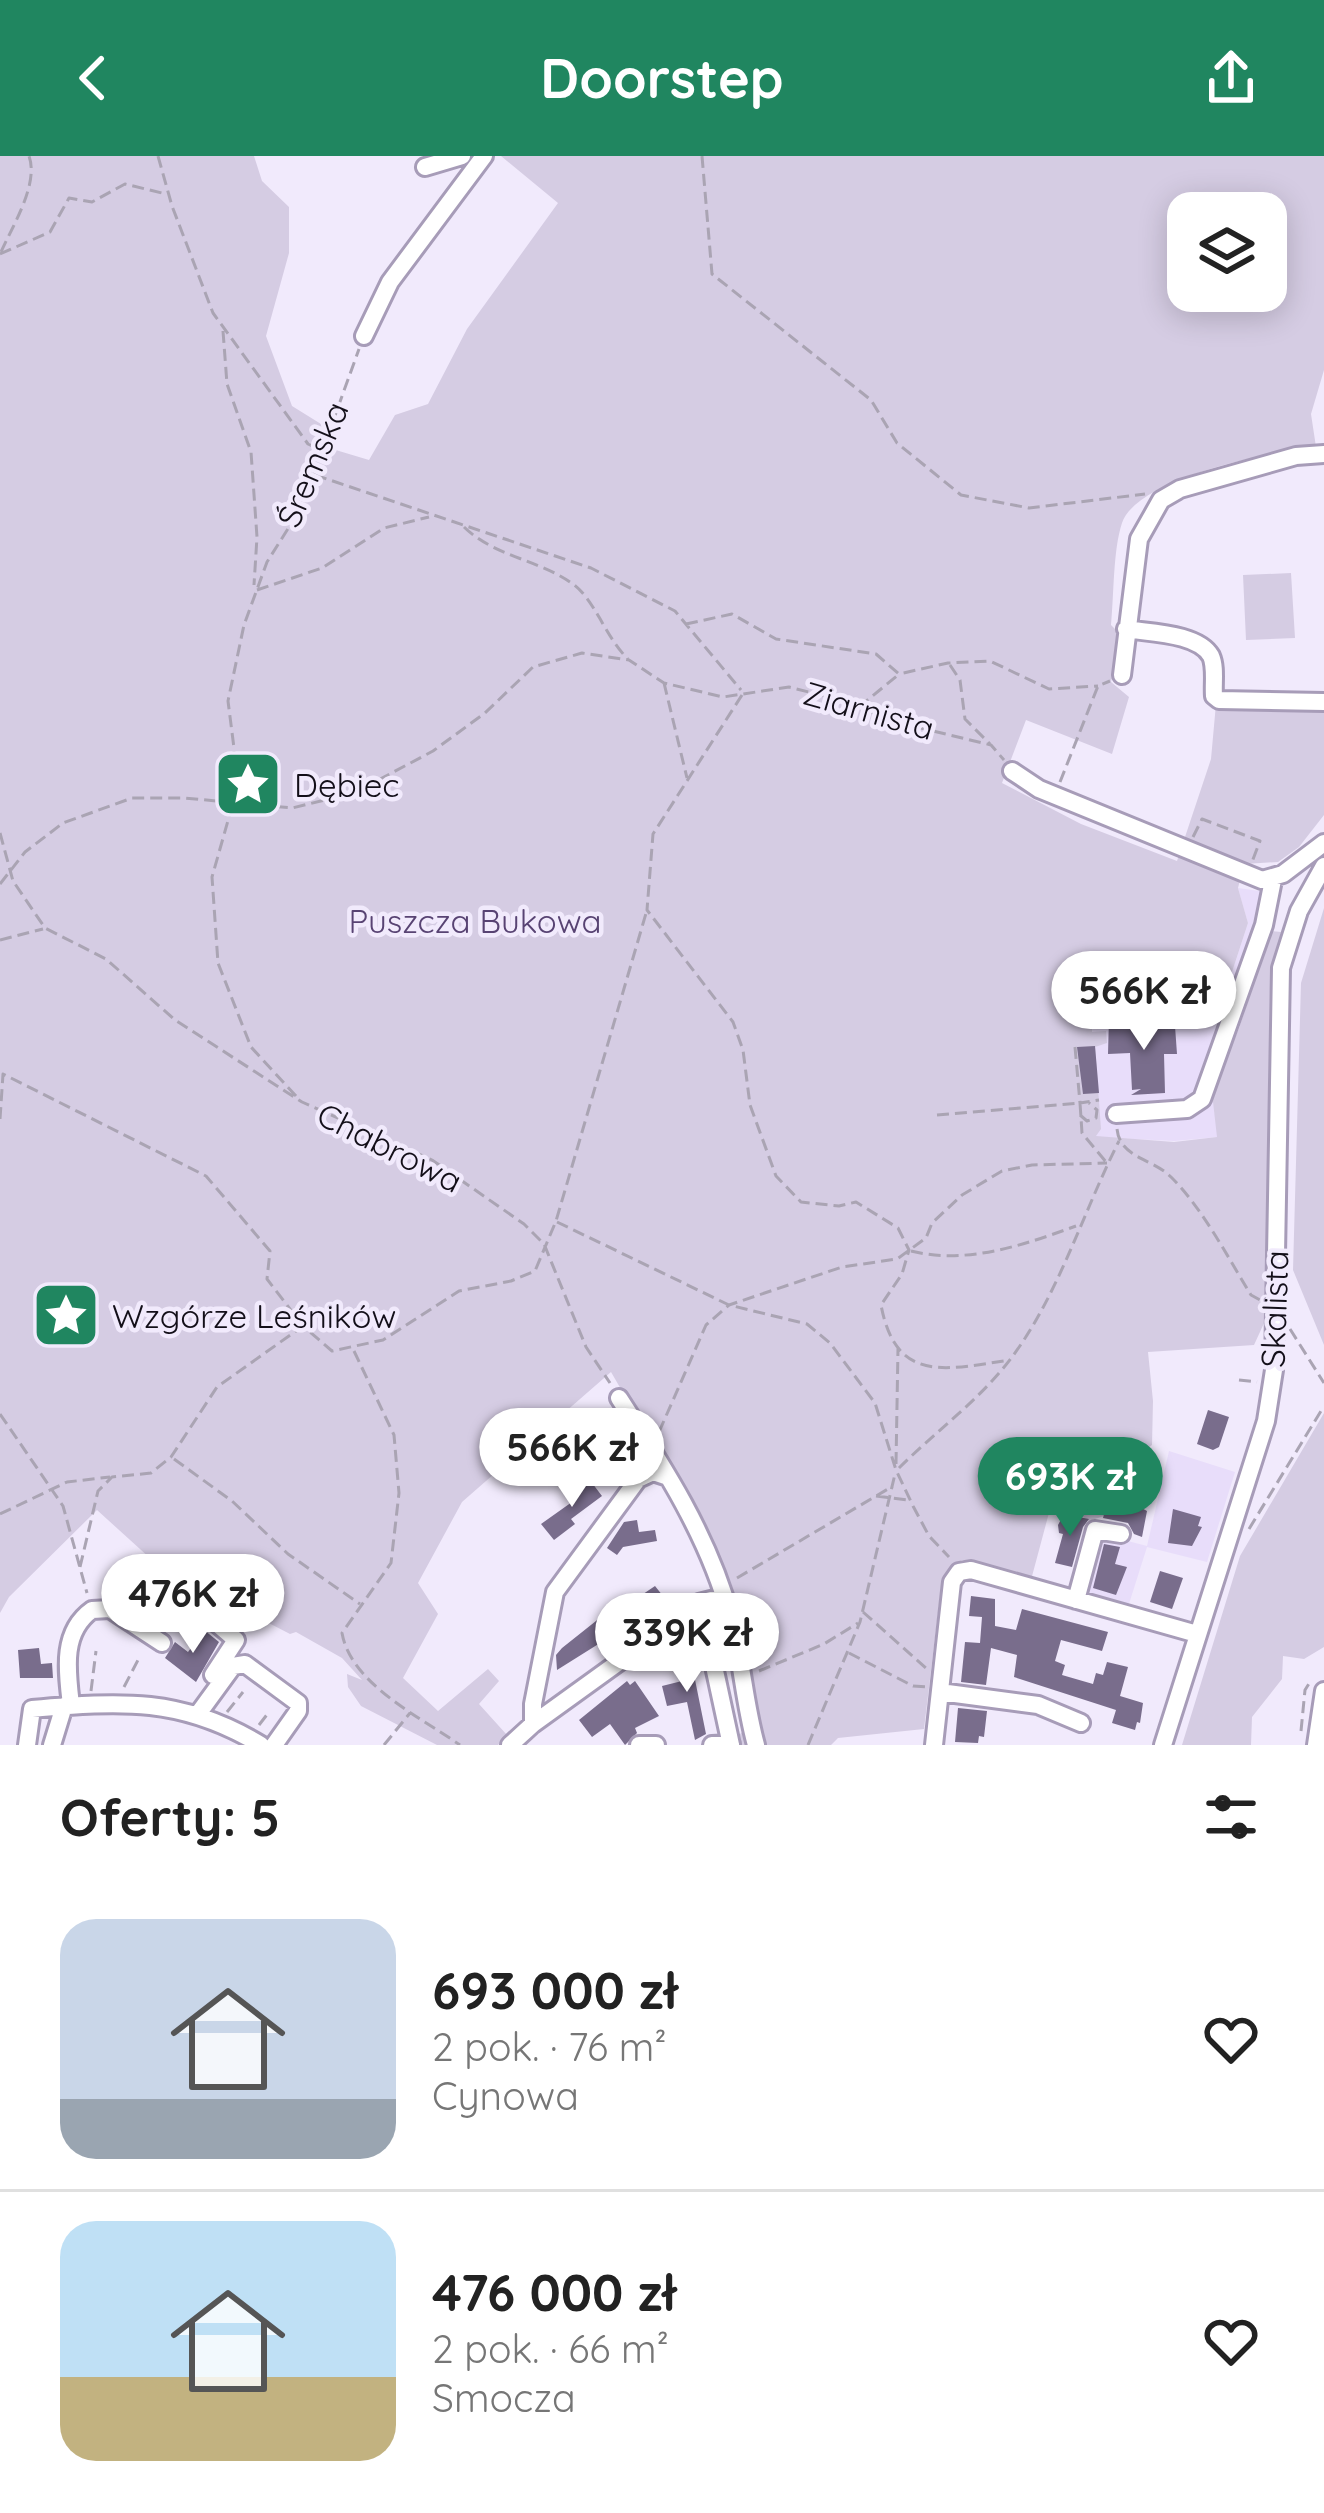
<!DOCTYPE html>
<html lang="pl">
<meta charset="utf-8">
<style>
:root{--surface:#fff;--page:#f2f2f2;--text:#222;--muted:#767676;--line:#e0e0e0;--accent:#208660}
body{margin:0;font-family:Quicksand,sans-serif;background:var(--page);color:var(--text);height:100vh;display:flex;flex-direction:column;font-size:45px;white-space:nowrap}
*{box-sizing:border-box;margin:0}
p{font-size:39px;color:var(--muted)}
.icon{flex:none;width:66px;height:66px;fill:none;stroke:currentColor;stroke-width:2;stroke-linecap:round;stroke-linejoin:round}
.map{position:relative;height:1589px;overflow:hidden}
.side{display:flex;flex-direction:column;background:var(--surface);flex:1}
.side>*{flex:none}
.fabs{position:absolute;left:1167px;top:36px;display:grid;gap:24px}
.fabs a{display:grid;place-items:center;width:120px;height:120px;border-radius:24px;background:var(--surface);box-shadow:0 6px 30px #0003;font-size:60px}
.price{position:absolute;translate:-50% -102px;padding:0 27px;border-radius:42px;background:#fff;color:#222;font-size:39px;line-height:78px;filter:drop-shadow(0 3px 6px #0008)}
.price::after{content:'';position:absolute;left:50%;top:72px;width:36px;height:27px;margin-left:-18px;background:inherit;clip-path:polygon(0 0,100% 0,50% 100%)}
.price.active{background:var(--accent);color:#fff}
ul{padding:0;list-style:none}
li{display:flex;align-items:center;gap:36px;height:300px;padding:0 60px}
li+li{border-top:3px solid var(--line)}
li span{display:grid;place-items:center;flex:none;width:336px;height:240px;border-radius:36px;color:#555}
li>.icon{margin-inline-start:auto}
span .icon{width:144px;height:144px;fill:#fffc;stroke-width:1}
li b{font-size:51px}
h2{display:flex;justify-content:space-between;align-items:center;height:144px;padding:0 60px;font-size:51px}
header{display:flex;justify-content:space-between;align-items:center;height:156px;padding:0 60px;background:var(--accent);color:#fff;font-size:54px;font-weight:700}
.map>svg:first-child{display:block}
.built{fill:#e8ddfa}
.green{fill:#d5cce3;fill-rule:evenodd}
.building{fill:#796d8c}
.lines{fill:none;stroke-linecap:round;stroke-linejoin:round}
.minor-casing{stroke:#a79cb8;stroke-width:22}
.path{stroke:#aaa4b3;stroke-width:3;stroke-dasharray:12 6;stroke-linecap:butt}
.minor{stroke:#fff;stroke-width:16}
.labels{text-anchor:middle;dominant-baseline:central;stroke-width:9;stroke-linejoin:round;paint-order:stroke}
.street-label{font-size:33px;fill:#130f19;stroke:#f1eafc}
.poi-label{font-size:33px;fill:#130f19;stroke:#f1eafc;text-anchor:start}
.park-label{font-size:33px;fill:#584373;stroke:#f1eafc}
</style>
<header><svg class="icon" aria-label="back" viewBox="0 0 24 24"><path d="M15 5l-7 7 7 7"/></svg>Doorstep<svg class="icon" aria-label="share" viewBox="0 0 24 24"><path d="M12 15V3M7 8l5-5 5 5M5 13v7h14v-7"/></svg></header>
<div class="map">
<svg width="1324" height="1589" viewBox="0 0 1324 1589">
<rect width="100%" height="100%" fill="#f1eafc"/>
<path class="built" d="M1238,732L1280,738L1212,936L1218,981L1174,985L1095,981L1092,864L1103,858L1219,856L1248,767Z
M1169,1295L1235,1316L1207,1406L1147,1391L1128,1451L1084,1439L1101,1378L1147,1390Z"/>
<path class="green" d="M0,0H254L262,25L289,51V97L266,180L292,250L321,268L329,292L369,304L395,259L428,248L467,173L558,47L501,0H1324V214L1311,258L1316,291C1273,295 1137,322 1122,367C1113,394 1114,439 1111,469L1120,478L1111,526L1129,541L1112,598L1026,564L1002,627L1081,668L1177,705L1211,603L1216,548L1324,551V659L1299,691L1278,706L1244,708L1238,732L1248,767L1219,856L1104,858L1092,865V876L1106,875L1107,887L1095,891L1101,973L1096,980L1174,986L1217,981L1212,937L1239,872L1271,775L1281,776L1270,834L1265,1165L1254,1189L1148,1196L1153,1245L1152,1289C1136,1299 1134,1326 1118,1341L1113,1340L1104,1360L1089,1365L1067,1350L1064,1356L1050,1353L1031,1424L962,1404L942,1423L924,1573L838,1582L831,1589H741L739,1579L753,1566L731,1444L668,1314L611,1216L462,1346L418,1427L438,1458L403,1522L438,1555L488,1513L499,1525L479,1548L507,1579L498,1589H437L361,1550L348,1531L347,1518L362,1524L342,1502L296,1476L290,1478L261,1463L258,1465L173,1423L97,1354L9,1441L0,1457ZM1188,57H1266V135H1188Z
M1291,417L1295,482L1246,484L1243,419Z
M1324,752V1189L1293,1114L1301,827Z
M1324,1257V1491L1304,1503L1283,1500L1282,1523L1252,1561L1251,1589H1182L1240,1400Z"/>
<path class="building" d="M1122,860L1123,871L1175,870L1177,898H1164L1165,937L1131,939L1141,933L1132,934L1130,897L1108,898L1109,861Z
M1095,890L1099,937L1083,938L1077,891Z
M1208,1254L1229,1261L1219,1291L1213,1294L1197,1288Z
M589,1323L602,1340L571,1363L575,1368L554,1384L541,1368L572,1346L568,1340Z
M1107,1347L1128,1353L1136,1349L1147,1355L1142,1381L1134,1378L1128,1367L1103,1362Z
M1173,1353L1201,1361L1198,1370L1202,1371L1192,1390L1168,1387Z
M1064,1358L1089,1363L1083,1371L1072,1411L1055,1407L1063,1378L1059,1377L1058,1369Z
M637,1364L639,1376L655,1374L657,1385L623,1391L617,1399L607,1392L624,1366Z
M1104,1388L1120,1391L1115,1408L1127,1411L1116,1439L1093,1432Z
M1160,1415L1183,1422L1172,1453L1150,1446Z
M655,1430L667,1445L557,1514L556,1499L562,1492L601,1461L603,1465Z
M971,1440L995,1443V1470L1016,1474L1022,1453L1108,1476L1102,1495L1061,1484L1055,1505L1065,1509L1062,1519L1093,1528L1096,1517L1103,1519L1107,1506L1128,1511L1120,1540L1143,1547L1140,1567L1137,1566L1135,1574L1112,1567L1116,1554L1014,1521L1017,1499L991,1492L986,1529L961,1526L965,1486L980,1487L982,1461L969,1460Z
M204,1474L219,1486L196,1526L165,1502L175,1486L188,1496Z
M39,1492L41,1508L52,1507L53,1522H20L18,1494Z
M690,1499L706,1578L695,1584L687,1546L667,1550L662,1530L682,1525L677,1502Z
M627,1525L630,1529L635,1525L659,1560L635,1572L637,1577L625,1589L610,1568L592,1581L579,1564Z
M958,1552L987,1555L984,1581L979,1580L978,1587L955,1586Z"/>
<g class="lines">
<defs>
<path id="minor" d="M425,11L462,0
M364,180L390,126L484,0
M1126,473C1149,477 1198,477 1211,500C1216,511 1213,528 1214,540L1219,544L1324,546
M1122,519L1139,383L1161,344L1180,333L1296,300L1324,298
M1012,615L1039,633L1262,724L1283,718L1324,687
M1116,958L1187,953L1202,943L1264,769L1273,724
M619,1242C663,1310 709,1381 730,1460C742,1502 744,1546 756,1589
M723,1441L699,1447L691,1465L709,1487L731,1589
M1076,1444L1095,1374L1121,1378
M201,1454L236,1484L213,1519
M940,1536L1038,1549L1081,1567
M71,1549C67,1515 61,1476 92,1454L110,1453L162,1487
M198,1558L233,1510L245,1508L298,1547V1555L274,1589
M533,1568V1548L555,1436L638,1323L653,1316L668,1321
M27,1589L32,1553C121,1545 182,1541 261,1589
M52,1589L64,1550
M510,1589L533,1568L655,1480L692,1469
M639,1589H656
M712,1589L731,1588
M934,1589L952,1426L959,1416L971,1414L1197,1478
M1163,1589L1266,1265L1274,1214L1281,812L1299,755L1324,710
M1316,1589L1324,1535"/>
</defs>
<use href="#minor" class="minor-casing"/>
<path class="path" d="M158,0L172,50L213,157L308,288L319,293
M702,0L712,118L871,244L897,287L961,339L1029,352L1145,338
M1,96C13,69 39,28 29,0
M0,98L50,76L69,42L92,46L125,28L166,38
M223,175L227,228L251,296L257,381L254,429
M315,319L591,412L675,455L741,534
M464,371C495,401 538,403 573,428C595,444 606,482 628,503
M257,434L322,412L384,372L429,361
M686,468L732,458L776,483L876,498L899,518L948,507L990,505L1049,533L1098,530
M950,509L960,524L965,563L990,588
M664,527L687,622
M742,539L653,678L647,754L733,866L743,894L750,949L776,1020L801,1046L839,1050L856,1046L898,1072L909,1094L902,1118L881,1149C896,1229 947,1213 1010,1204
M859,551L898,519
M1060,626L1098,530L1110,525
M0,677L13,725L45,772L106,803L175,864L302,946L432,1004L524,1068L544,1088L586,1191L610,1227
M1193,681L1202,663L1260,685L1252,706
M0,728L25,696L63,667L132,642H184L292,652L354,637L433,595L485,557L533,511L582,497L629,504L664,527L723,541L789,531L832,542L900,567L991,589L1004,604
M0,784L43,773
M1075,891L1080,947L1099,944
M296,940L251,891L218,807L212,721L233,647L234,592L228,545L244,469L267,406L296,360L314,318L359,193
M937,959L1080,947L1082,977L1106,1006
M1080,959L1087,965L1096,962L1097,954L1089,947
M0,963L3,918L206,1020L270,1095L267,1123L303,1170L332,1195L383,1184L459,1135L511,1125L535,1115L556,1065L647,754
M1117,973C1120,1002 1152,1002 1171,1021C1203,1053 1227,1100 1251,1139L1260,1144
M557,1066L729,1149L807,1168L830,1187L875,1247L896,1314L913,1350L929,1380L949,1401
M911,1095C966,1109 1024,1089 1076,1070
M1290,1173L1324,1227
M354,1195L394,1279L399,1337L391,1407L342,1477C351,1528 420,1561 460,1589
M1239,1224L1257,1226
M0,1258L63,1350L87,1437
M659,1276L706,1169L729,1149L842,1111L897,1103L926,1082L932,1067L962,1039L1002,1015L1032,1009L1107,1007
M174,1303L232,1345L288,1398L360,1448
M896,1308L898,1192
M899,1312C936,1275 980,1244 1012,1201C1059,1138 1083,1056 1119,985
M876,1340L908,1344
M0,1358L67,1326L110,1321
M1249,1373L1324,1250
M80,1411L98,1335L112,1321L151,1317L171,1301L217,1231L303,1170
M737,1422L893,1330
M863,1456L927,1513
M849,1497L913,1530L927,1531
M759,1515L824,1488L858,1467
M124,1531L138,1504
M91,1535L96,1495
M227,1556L243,1536
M259,1569L269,1556
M1301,1575L1305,1534L1310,1526
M384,1589L410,1557
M808,1589L860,1466L895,1318"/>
<use href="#minor" class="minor"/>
</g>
<defs>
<symbol id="sight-square" viewBox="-11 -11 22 22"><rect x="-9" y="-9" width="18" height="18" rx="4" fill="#208660" stroke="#f1eafc"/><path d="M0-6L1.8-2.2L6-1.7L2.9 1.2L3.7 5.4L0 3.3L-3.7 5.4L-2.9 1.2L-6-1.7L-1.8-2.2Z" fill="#fff"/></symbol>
</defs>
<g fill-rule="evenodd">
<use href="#sight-square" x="210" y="590" width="76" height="76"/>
<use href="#sight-square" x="28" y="1121" width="76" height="76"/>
</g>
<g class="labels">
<g class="street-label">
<text transform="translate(312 308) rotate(-67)">Śremska</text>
<text transform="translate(869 554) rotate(16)">Ziarnista</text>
<text transform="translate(390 991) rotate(27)">Chabrowa</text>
<text transform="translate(1274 1153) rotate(-88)">Skalista</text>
</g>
<g class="poi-label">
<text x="294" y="628">Dębiec</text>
<text x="112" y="1159">Wzgórze Leśników</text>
</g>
<g class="park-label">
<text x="475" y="764">Puszcza Bukowa</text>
</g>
</g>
</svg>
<div class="fabs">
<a><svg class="icon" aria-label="layers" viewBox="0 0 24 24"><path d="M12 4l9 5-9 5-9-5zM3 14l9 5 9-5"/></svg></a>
</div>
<b class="price" style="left:1144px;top:897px">566K zł</b>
<b class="price" style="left:572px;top:1354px">566K zł</b>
<b class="price active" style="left:1070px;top:1383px">693K zł</b>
<b class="price" style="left:193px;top:1500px">476K zł</b>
<b class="price" style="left:687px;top:1539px">339K zł</b>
</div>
<section class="side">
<h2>Oferty: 5<svg class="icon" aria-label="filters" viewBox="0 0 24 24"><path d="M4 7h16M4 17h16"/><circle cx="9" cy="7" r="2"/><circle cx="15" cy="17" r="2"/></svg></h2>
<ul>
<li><span style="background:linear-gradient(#c9d6e8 75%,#9aa5b1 0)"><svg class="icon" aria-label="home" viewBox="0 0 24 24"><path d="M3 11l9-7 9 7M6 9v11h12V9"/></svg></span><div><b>693 000 zł</b><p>2 pok. · 76 m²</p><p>Cynowa</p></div><svg class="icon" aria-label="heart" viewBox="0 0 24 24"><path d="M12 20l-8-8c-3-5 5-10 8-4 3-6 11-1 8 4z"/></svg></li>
<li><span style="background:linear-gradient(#bfe0f5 65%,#c2b280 0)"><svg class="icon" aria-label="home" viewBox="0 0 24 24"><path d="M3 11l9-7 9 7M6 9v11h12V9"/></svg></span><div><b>476 000 zł</b><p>2 pok. · 66 m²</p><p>Smocza</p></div><svg class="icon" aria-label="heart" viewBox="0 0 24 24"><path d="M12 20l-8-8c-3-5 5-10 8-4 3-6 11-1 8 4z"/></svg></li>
</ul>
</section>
